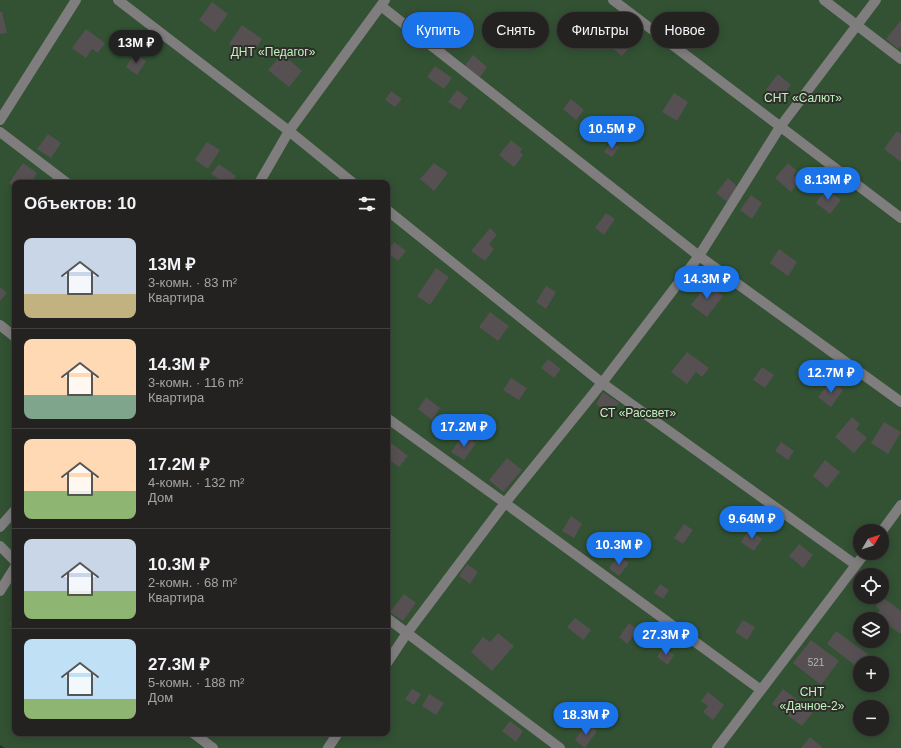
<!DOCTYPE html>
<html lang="ru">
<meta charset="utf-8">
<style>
:root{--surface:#242220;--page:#302f2d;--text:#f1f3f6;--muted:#a3a4a5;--line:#413f3e;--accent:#1a73e8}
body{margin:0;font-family:Helvetica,sans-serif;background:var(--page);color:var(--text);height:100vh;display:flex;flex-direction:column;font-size:15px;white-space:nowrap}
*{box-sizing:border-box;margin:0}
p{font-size:13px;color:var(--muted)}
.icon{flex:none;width:22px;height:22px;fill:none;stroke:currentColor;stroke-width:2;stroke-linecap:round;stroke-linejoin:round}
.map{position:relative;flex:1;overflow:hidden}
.details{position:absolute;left:12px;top:180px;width:378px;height:556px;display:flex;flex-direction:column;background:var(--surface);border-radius:8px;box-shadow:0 2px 10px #0003,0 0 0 1px var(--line)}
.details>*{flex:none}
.guide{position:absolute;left:402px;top:12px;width:380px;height:36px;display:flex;gap:8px}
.needle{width:26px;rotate:51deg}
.fabs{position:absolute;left:853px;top:524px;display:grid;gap:8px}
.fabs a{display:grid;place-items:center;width:36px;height:36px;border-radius:50%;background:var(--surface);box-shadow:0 2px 10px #0003,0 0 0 1px var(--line);font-size:20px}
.price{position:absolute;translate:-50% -34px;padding:0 9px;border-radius:14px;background:var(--accent);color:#fff;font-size:13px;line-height:26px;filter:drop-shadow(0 1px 2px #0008)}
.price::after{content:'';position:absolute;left:50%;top:24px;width:12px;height:9px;margin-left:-6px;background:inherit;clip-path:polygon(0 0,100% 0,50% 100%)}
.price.active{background:#222;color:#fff}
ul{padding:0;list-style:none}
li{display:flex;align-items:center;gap:12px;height:100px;padding:0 12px}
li+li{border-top:1px solid var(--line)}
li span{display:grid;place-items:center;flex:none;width:112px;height:80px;border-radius:8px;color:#555}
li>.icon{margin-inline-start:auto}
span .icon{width:48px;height:48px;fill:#fffc;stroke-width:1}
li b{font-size:17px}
h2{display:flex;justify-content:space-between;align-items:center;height:48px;padding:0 12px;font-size:17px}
.tag{padding:0 14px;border-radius:18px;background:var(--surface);box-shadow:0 2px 10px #0003,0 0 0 1px var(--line);font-size:14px;line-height:36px}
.tag.active{background:var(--accent);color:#fff}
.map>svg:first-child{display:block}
.green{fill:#325233;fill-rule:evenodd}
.building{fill:#565052}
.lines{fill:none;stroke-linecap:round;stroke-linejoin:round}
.minor{stroke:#7f7d7d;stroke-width:10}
.labels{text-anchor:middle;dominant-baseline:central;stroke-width:4;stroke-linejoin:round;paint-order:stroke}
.number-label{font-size:10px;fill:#b6b4b2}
.park-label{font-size:12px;fill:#bdf4bd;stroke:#302e2a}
</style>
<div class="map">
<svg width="901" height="748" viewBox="0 0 901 748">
<rect width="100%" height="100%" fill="#302e2a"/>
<path class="green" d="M0,0H901V748H5L0,745ZM15,183H387V733H15ZM860,531H882V553H860ZM860,575H882V597H860ZM860,619H882V641H860ZM860,663H882V685H860ZM860,707H882V729H860Z"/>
<path class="building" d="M212,2L228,14L215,32L199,20Z
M0,12H2L7,33L0,34Z
M901,20V46L898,49L886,39Z
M242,25L262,39L250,58L229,44Z
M86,29L105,43L98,53L92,49L86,58L72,48Z
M623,31L635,41L622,56L610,46Z
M135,53L146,61L137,75L126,67Z
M282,54L302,71L289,87L268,70Z
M473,55L487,67L478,80L463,68Z
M435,66L452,78L444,89L427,77Z
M778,74L791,85L779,100L766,89Z
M457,90L468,98L460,110L448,102Z
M391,91L402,99L395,107L385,100Z
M674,93L688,102L677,121L662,112Z
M571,99L584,110L576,120L563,109Z
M897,131L901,134V162L884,149Z
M48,134L61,143L51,158L37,149Z
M511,140L522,149L520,152L523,155L514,167L499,155Z
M207,142L220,150L208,169L195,160Z
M611,142L619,147L612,157L604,152Z
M23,163L37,173L31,183H15V188L9,183Z
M434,163L448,173L434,191L420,179Z
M788,163L797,171L793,175L800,181L791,192L775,178Z
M219,164L236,176L232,183H225L211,174Z
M728,178L738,187L727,202L716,193Z
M826,189L841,200L830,214L816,203Z
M751,195L762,203L752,219L740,210Z
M606,213L615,219L604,235L595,228Z
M490,228L497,235L489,244L494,249L485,261L471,251Z
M394,242L406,251L398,261L387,252Z
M779,249L797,262L788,276L770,263Z
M436,268L449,277L430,305L417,296Z
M707,284L723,296L707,317L691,305Z
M546,286L556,292L546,309L536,302Z
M0,287L7,293L0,301Z
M490,312L509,326L498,341L479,327Z
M687,352L709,368L702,377L696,372L687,384L671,372Z
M548,359L561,369L554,378L541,368Z
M762,367L774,375L765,388L753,380Z
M511,378L527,388L519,400L503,390Z
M831,381L843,390L831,407L818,397Z
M603,392L619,403L611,416L596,404Z
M426,397L440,408L432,420L418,409Z
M852,417L860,424L856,429L867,438L854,453L835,437Z
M884,422L901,432L888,454L871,443Z
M463,435L476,443L464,460L451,452Z
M390,442L408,456L399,467L387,458V446Z
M781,442L794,451L788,460L775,451Z
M507,458L522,470L503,492L489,480Z
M825,460L840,472L827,488L813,476Z
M571,516L582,524L574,538L562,531Z
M684,524L693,530L683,544L674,538Z
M749,530L762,539L754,551L741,542Z
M799,544L813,555L803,568L789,556Z
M619,556L629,563L619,576L609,568Z
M467,564L478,572L470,584L459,576Z
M660,584L669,590L663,599L654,593Z
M404,594L416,603L403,621L390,612Z
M884,598L901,611V632L900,634L876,615L880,610L876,606Z
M15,615V628L9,624Z
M575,618L591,630L583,640L567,627Z
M743,620L755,627L747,640L735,632Z
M629,623L638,630L627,644L619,637Z
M836,631L869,655L863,663H860L859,668L827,644Z
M498,633L514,646L492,671L471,652L483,637L490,642Z
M811,640L839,661L821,685L793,663Z
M663,647L674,655L668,665L657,657Z
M412,689L421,694L414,705L405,699Z
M783,689L813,712L802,726L772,704Z
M708,692L724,705L713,720L703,712L708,706L701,701Z
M429,694L444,703L436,715L422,706Z
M510,721L523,731L516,742L502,731Z
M587,723L597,731L585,748L575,740Z
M810,737L823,748H801Z"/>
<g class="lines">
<path class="minor" d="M118,0L289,131L353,183
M613,0L901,218
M824,0L901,59
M381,6L699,256L901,402
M0,120L76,0
M0,132L67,183
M259,183L289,131L385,0
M387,210L602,383L856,565
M0,325L15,337
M387,418L505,503L761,690
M0,527L15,510
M882,531L901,505
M0,546L15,561
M0,591L15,567
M387,618L560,748
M387,663L407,633L505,503L602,383L699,256L780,127L876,0
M193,733L213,748
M328,748L338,733
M717,748L865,553"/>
</g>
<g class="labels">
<g class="number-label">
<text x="816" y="662">521</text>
</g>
<g class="park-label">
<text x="273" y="52">ДНТ «Педагог»</text>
<text x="803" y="98">СНТ «Салют»</text>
<text x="638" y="413">СТ «Рассвет»</text>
<text x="812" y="692">СНТ<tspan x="812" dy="14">«Дачное-2»</tspan></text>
</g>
</g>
</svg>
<div class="fabs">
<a><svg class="needle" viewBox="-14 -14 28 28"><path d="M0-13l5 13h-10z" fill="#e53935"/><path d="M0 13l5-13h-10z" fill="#a3a4a5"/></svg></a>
<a><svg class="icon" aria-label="locate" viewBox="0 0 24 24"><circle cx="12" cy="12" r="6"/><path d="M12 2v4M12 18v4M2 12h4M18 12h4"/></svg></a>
<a><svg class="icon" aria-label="layers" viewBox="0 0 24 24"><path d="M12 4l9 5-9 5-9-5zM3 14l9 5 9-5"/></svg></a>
<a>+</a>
<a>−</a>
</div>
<b class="price active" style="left:136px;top:64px">13M ₽</b>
<b class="price" style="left:612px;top:150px">10.5M ₽</b>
<b class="price" style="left:828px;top:201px">8.13M ₽</b>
<b class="price" style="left:707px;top:300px">14.3M ₽</b>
<b class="price" style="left:831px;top:394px">12.7M ₽</b>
<b class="price" style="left:464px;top:448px">17.2M ₽</b>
<b class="price" style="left:752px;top:540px">9.64M ₽</b>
<b class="price" style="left:619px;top:566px">10.3M ₽</b>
<b class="price" style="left:666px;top:656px">27.3M ₽</b>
<b class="price" style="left:586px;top:736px">18.3M ₽</b>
<div class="guide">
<a class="tag active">Купить</a>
<a class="tag">Снять</a>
<a class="tag">Фильтры</a>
<a class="tag">Новое</a>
</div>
<section class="details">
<h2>Объектов: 10<svg class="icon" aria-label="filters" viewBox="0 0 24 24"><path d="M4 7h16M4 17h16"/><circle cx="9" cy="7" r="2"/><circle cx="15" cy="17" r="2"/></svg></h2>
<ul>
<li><span style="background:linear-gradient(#c9d6e8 70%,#c2b280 0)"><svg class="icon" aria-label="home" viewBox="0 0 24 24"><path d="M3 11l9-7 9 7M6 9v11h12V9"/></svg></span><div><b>13M ₽</b><p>3-комн. · 83 m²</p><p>Квартира</p></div></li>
<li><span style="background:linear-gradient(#ffd9b3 70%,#7fa58c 0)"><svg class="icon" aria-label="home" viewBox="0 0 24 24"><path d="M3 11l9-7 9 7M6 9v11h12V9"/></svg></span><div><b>14.3M ₽</b><p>3-комн. · 116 m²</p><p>Квартира</p></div></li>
<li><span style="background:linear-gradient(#ffd9b3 65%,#8fb573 0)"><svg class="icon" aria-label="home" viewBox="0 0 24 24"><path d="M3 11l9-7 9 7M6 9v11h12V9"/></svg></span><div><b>17.2M ₽</b><p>4-комн. · 132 m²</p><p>Дом</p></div></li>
<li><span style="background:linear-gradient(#c9d6e8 65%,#8fb573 0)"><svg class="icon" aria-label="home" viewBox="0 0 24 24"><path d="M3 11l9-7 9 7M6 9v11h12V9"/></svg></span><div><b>10.3M ₽</b><p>2-комн. · 68 m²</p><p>Квартира</p></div></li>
<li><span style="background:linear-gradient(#bfe0f5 75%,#8fb573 0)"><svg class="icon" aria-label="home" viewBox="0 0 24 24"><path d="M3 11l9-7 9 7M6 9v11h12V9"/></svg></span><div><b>27.3M ₽</b><p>5-комн. · 188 m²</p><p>Дом</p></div></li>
</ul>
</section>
</div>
